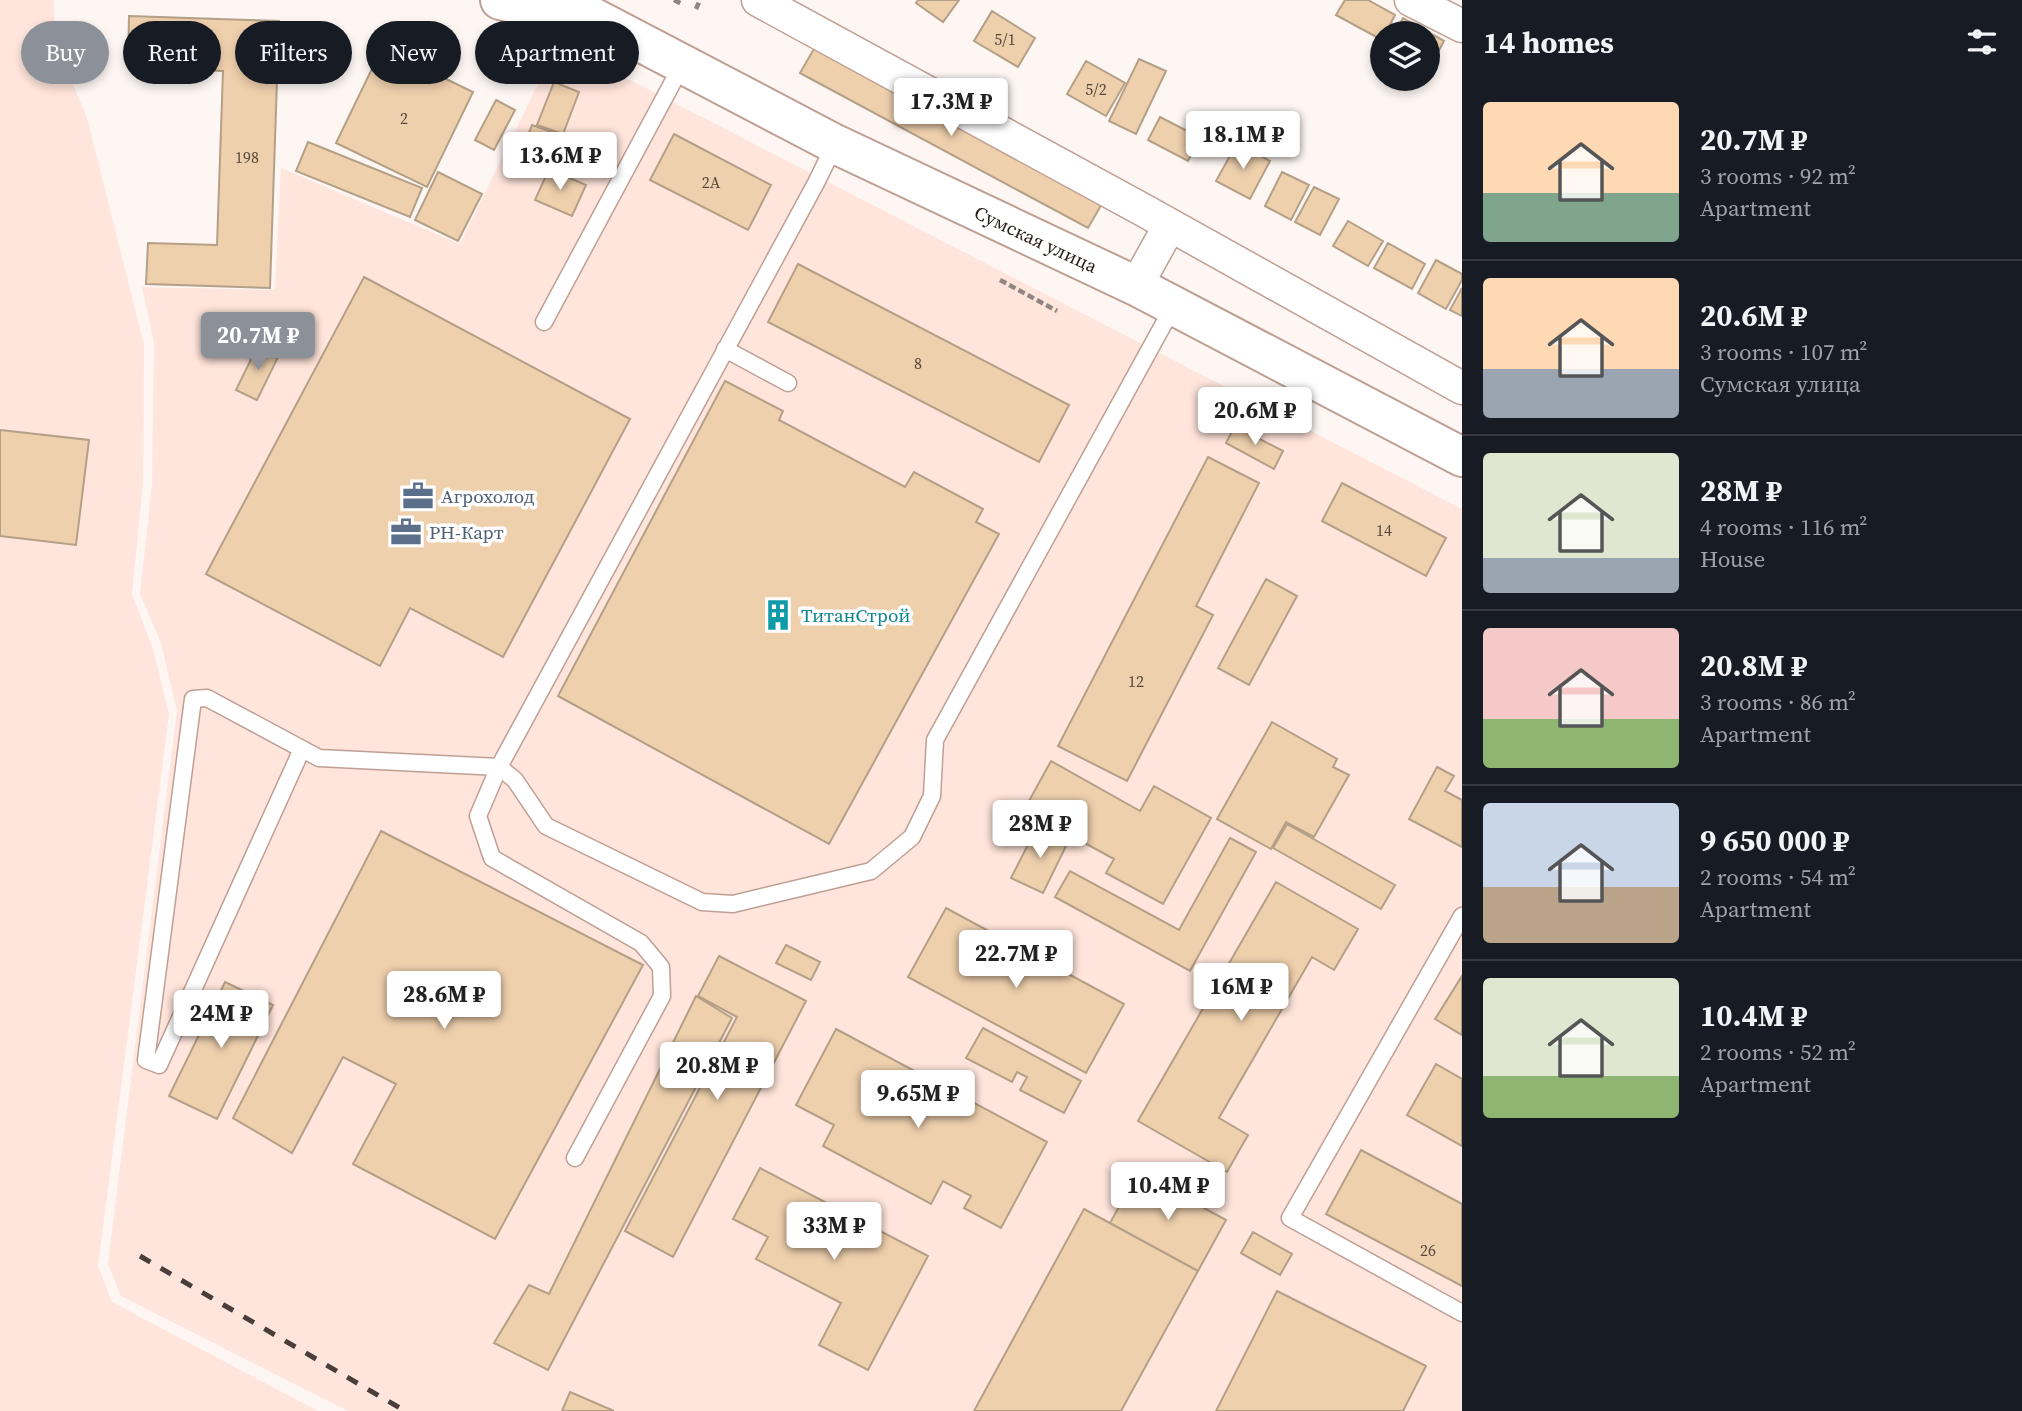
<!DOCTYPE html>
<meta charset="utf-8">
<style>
:root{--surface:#171b24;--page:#242831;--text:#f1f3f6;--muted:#9ea1a6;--line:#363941;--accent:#8c9099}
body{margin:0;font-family:"Source Serif 4",serif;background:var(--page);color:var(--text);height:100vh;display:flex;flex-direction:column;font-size:26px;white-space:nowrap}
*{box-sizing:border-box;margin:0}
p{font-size:23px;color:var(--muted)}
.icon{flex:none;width:38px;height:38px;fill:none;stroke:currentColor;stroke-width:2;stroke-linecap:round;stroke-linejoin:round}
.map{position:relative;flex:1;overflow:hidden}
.sheet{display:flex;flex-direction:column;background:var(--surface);width:560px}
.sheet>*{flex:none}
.hud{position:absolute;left:21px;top:21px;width:665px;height:63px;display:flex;gap:14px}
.controls{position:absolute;left:1370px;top:21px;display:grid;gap:14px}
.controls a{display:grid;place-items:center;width:70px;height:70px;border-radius:50%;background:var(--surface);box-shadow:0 4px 10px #0003;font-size:35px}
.price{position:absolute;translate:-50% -60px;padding:0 16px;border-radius:7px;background:#fff;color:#222;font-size:23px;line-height:46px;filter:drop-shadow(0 2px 4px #0008)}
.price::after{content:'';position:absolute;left:50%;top:42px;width:21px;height:16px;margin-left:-10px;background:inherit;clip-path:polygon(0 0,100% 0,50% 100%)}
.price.active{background:var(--accent);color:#fff}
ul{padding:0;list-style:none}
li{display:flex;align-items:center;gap:21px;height:175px;padding:0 21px}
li+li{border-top:2px solid var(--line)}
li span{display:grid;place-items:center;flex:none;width:196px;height:140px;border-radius:7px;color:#555}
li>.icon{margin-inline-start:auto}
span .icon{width:84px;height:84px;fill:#fffc;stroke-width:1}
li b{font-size:30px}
h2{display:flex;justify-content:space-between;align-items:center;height:84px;padding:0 21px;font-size:30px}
.pill{padding:0 24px;border-radius:32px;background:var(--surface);box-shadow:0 4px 10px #0003;font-size:24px;line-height:63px}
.pill.active{background:var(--accent);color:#fff}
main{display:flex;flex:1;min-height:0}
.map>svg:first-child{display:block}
.built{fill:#ffe5db}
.building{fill:#efd0ad;stroke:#b49f87;stroke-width:2}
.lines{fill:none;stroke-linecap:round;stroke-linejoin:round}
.service-casing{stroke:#bf9f93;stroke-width:19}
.minor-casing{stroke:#bf9f93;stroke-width:35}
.primary-casing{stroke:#bf9f93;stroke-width:42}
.path{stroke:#8f8581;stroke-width:4.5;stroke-dasharray:7 3.5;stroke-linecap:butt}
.service{stroke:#fff;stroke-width:16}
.minor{stroke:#fff;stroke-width:32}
.primary{stroke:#fff;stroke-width:38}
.rail{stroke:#493e39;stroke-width:5;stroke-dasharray:12 12;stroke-linecap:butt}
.labels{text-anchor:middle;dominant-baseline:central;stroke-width:7;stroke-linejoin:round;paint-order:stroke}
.number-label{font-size:16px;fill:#59483c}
.street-label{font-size:19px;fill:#271b16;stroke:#fff}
.service-label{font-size:19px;fill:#4e5e75;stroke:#fff;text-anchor:start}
.culture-label{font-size:19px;fill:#0d838f;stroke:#fff;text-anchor:start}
</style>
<main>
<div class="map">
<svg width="1462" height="1411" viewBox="0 0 1462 1411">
<rect width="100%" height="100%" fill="#fdf6f3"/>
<path class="built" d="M0,0H54L55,41L87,118L144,345L143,482L132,594L153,649L169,714L98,1266L112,1302L318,1411H0Z
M556,47L636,83L1462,509V1411H348L121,1296L108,1264L177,711L161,643L140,594L152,485L154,343L142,287L275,290L281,168L460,244Z"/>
<path class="building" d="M918,0H959L943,22L916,3Z
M1345,0H1368L1395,15L1386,33H1382V40L1336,15Z
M992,11L1035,38L1018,67L974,41Z
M129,16L279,21L270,288L146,284L148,243L217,245L223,71L128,67Z
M1403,18L1444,41L1429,69L1428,33H1395Z
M815,47L1103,202L1088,228L800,73Z
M382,48L473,92L427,187L336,143Z
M1139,59L1166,71L1136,134L1109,121Z
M1086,61L1125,83L1106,116L1067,94Z
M554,82L579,92L563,134L537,125Z
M496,100L515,110L494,150L475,140Z
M1160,117L1201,138L1188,161L1148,140Z
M532,125L565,137L555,163L522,151Z
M674,134L771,185L748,230L650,180Z
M308,142L422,188L410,217L296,171Z
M1237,143L1270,161L1250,199L1216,181Z
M549,169L586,185L572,216L535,200Z
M438,172L482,194L458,241L415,220Z
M1282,172L1309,185L1291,220L1265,206Z
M1314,187L1339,199L1320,235L1295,222Z
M1348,221L1383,241L1368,266L1333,246Z
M1388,243L1425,264L1412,289L1374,268Z
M1436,260L1462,274V280L1446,309L1418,293Z
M798,264L1069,405L1039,462L768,322Z
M364,277L630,419L503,657L410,608L380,666L206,574Z
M1462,288V316L1450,310Z
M259,343L280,353L257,400L236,390Z
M725,381L783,411L779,420L905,487L914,472L983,509L976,522L999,534L829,844L558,696Z
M1235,426L1283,451L1274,469L1226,443Z
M0,430L89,440L76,545L0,536Z
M1208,457L1259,483L1196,606L1213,615L1127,781L1058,746Z
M1342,483L1446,538L1426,576L1322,521Z
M1266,579L1297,596L1249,685L1218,668Z
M1272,722L1337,759L1333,767L1349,775L1314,837L1286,822L1271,849L1217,819Z
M1051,761L1140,811L1154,786L1211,818L1163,904L1106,873L1114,859L1024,810Z
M1437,767L1454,776L1445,791L1462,800V847L1409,819Z
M1287,824L1395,885L1381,909L1273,848Z
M1037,827L1068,842L1043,893L1011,878Z
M381,831L643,965L495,1239L353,1164L396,1084L343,1057L292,1153L233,1118Z
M1230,838L1256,852L1190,971L1055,897L1070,871L1179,930Z
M1276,882L1358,929L1334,970L1312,957L1219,1118L1248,1135L1227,1172L1138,1121Z
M946,908L1124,1004L1086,1073L908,977Z
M786,945L820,962L811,980L776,963Z
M719,956L806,1001L673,1257L625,1231L737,1017L698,996Z
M1462,976V1035L1435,1019Z
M225,982L273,1005L217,1119L169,1096Z
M696,996L732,1018L548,1370L494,1343L529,1285L549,1294Z
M983,1028L1081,1081L1064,1113L1020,1090L1027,1077L1017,1072L1012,1082L966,1058Z
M836,1029L1047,1142L1001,1228L964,1208L971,1196L943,1181L931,1204L823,1146L834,1125L796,1105Z
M1436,1064L1462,1079V1146L1407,1115Z
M1361,1150L1462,1204V1286L1326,1214Z
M760,1168L928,1256L868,1370L819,1345L841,1303L756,1259L768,1237L733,1219Z
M1138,1172L1226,1220L1198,1271L1110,1223Z
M1084,1209L1198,1271L1121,1411H974Z
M1253,1232L1292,1254L1280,1275L1241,1253Z
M1277,1291L1426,1366L1403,1411H1216Z
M570,1392L614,1411H562Z"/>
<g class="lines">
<defs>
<path id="service" d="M544,322L682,65
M725,349L788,383
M302,749L159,1065L146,1060L193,699L207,698L319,758L499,767L515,780L546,826L702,902L733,904L871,871L912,837L932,796L935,740L1173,307
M1462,916L1290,1218L1462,1313
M575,1158L662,996L661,967L641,943L492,858L478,816L499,767L816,183L835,144"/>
<path id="minor" d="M758,0L1145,211L1462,388
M1411,0L1462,26
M1136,286L1170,225"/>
<path id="primary" d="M500,0L584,21
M560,0L835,144L1136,286L1462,457"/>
</defs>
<use href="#service" class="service-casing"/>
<use href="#minor" class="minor-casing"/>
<use href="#primary" class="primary-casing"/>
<path class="path" d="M674,0L682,4
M696,9L700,0
M1000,280L1057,311"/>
<use href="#service" class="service"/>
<use href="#minor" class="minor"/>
<use href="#primary" class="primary"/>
<path class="rail" d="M140,1256L405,1411"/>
</g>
<defs>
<symbol id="office-bare" viewBox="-9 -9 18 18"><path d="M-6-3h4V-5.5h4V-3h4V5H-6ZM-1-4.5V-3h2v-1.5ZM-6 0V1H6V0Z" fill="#5c6f8a" stroke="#fff" stroke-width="2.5" paint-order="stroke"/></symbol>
<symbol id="building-bare" viewBox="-9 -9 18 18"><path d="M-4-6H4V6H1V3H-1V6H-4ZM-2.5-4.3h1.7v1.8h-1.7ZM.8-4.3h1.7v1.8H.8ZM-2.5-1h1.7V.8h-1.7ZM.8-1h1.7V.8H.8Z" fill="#0f9aa8" stroke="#fff" stroke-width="2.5" paint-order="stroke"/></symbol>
</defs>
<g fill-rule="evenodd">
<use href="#office-bare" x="396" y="474" width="44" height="44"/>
<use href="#office-bare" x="384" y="510" width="44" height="44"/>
<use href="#building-bare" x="756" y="593" width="44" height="44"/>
</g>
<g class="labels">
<g class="number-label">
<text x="1005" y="39">5/1</text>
<text x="1096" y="89">5/2</text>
<text x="404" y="118">2</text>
<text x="247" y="157">198</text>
<text x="711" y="182">2А</text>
<text x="918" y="363">8</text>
<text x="1384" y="530">14</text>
<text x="1136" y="681">12</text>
<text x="1428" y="1250">26</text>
</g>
<g class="street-label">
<text transform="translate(1036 239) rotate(25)">Сумская улица</text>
</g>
<g class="service-label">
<text x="441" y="496">Агрохолод</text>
<text x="429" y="532">РН-Карт</text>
</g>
<g class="culture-label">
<text x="801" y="615">ТитанСтрой</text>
</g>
</g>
</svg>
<div class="controls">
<a><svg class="icon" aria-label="layers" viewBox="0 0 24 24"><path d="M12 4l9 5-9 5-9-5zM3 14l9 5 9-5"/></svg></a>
</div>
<b class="price" style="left:951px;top:138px">17.3M ₽</b>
<b class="price" style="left:1243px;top:171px">18.1M ₽</b>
<b class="price" style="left:560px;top:192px">13.6M ₽</b>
<b class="price active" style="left:258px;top:372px">20.7M ₽</b>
<b class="price" style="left:1255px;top:447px">20.6M ₽</b>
<b class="price" style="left:1040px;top:860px">28M ₽</b>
<b class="price" style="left:1016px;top:990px">22.7M ₽</b>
<b class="price" style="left:1241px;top:1023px">16M ₽</b>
<b class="price" style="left:444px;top:1031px">28.6M ₽</b>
<b class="price" style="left:221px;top:1050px">24M ₽</b>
<b class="price" style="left:717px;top:1102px">20.8M ₽</b>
<b class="price" style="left:918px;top:1130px">9.65M ₽</b>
<b class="price" style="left:1168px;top:1222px">10.4M ₽</b>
<b class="price" style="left:834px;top:1262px">33M ₽</b>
<div class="hud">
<a class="pill active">Buy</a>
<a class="pill">Rent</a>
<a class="pill">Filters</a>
<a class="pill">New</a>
<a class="pill">Apartment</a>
</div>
</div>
<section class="sheet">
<h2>14 homes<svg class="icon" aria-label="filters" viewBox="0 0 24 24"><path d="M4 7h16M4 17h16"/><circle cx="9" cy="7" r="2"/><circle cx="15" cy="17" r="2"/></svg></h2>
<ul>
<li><span style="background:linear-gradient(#ffd9b3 65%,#7fa58c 0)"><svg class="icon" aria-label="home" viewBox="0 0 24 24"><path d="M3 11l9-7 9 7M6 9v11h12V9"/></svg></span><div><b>20.7M ₽</b><p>3 rooms · 92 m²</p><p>Apartment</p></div></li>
<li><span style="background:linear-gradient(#ffd9b3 65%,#9aa5b1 0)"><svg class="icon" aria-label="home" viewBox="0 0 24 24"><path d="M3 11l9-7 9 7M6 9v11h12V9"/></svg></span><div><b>20.6M ₽</b><p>3 rooms · 107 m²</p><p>Сумская улица</p></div></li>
<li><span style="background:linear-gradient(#dfe7d0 75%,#9aa5b1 0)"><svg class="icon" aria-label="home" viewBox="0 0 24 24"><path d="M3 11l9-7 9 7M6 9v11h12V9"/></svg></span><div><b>28M ₽</b><p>4 rooms · 116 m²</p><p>House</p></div></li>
<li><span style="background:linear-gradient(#f6c9c9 65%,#8fb573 0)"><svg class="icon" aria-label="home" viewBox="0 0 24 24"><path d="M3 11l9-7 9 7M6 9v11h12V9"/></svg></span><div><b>20.8M ₽</b><p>3 rooms · 86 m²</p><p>Apartment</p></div></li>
<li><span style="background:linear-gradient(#c9d6e8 60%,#b9a48a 0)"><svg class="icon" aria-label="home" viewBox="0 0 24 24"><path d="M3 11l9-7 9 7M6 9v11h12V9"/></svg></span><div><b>9 650 000 ₽</b><p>2 rooms · 54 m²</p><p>Apartment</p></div></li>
<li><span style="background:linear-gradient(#dfe7d0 70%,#8fb573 0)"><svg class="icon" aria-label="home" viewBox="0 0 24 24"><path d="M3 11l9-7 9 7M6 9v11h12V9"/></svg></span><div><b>10.4M ₽</b><p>2 rooms · 52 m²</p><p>Apartment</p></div></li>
</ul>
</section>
</main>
